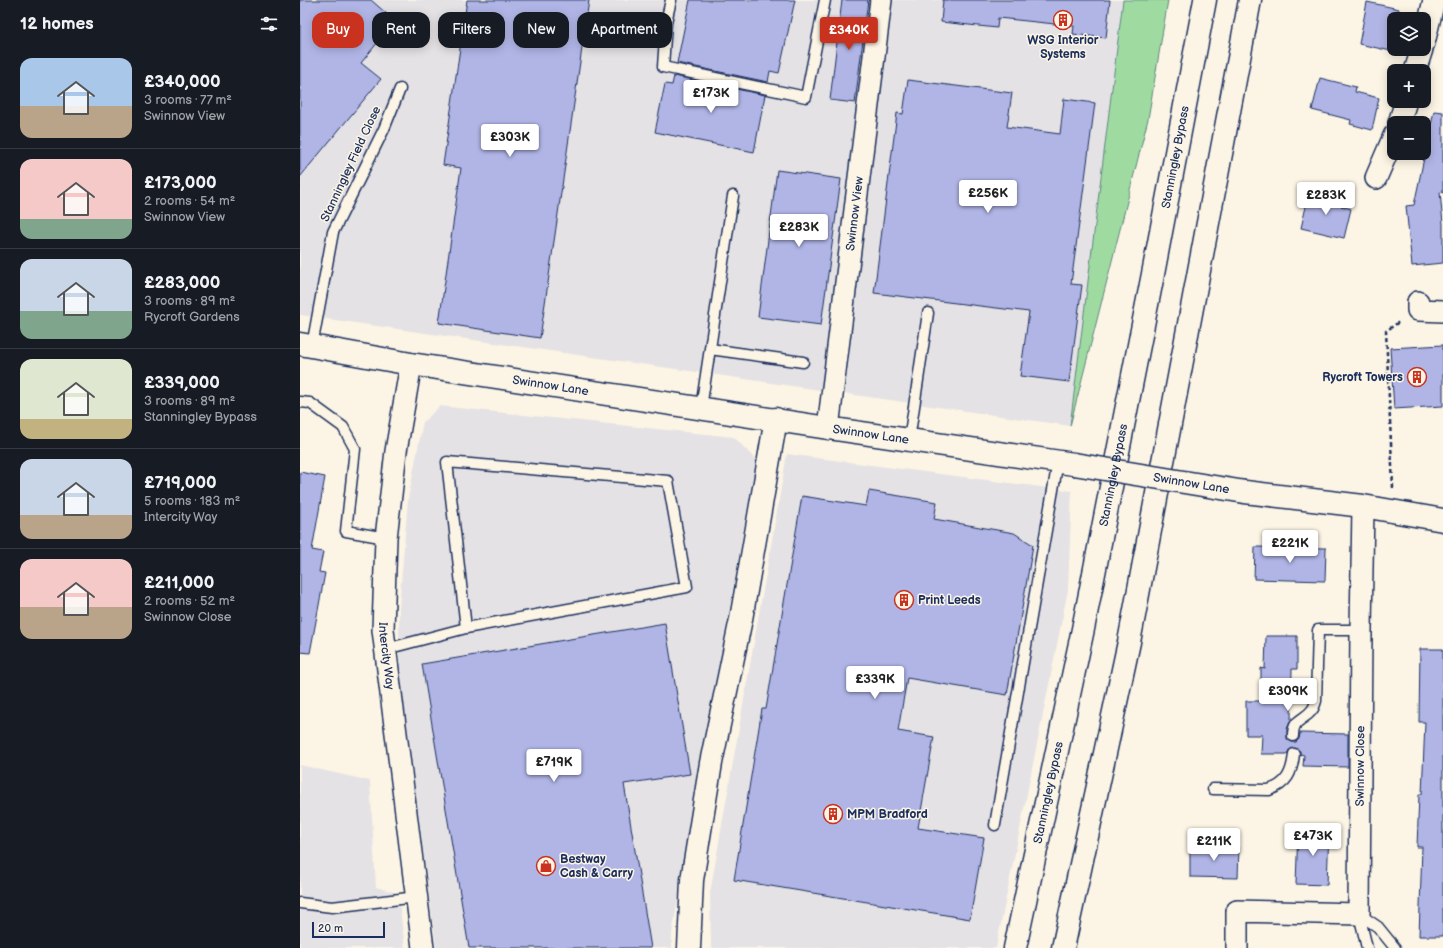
<!DOCTYPE html>
<meta charset="utf-8">
<style>
:root{--surface:#171b24;--page:#242831;--text:#f1f3f6;--muted:#9ea1a6;--line:#363941;--accent:#c8321e}
body{margin:0;font-family:"Balsamiq Sans",sans-serif;background:var(--page);color:var(--text);height:100vh;display:flex;flex-direction:column;font-size:15px;white-space:nowrap}
*{box-sizing:border-box;margin:0}
p{font-size:13px;color:var(--muted)}
.icon{flex:none;width:22px;height:22px;fill:none;stroke:currentColor;stroke-width:2;stroke-linecap:round;stroke-linejoin:round}
.map{position:relative;flex:1;overflow:hidden}
.sheet{display:flex;flex-direction:column;background:var(--surface);width:300px}
.sheet>*{flex:none}
.hud{position:absolute;left:12px;top:12px;width:380px;height:36px;display:flex;gap:8px}
.tools{position:absolute;left:1087px;top:12px;display:grid;gap:8px}
.tools a{display:grid;place-items:center;width:44px;height:44px;border-radius:8px;background:var(--surface);box-shadow:0 2px 10px #0003;font-size:20px}
.scale{position:absolute;left:12px;bottom:10px;width:73px;box-sizing:border-box;padding-left:4px;border:2px solid #1b2f5e;border-top:0;font-size:11px;line-height:14px;white-space:nowrap;color:#1b2f5e;-webkit-text-stroke:3px #fcf5e5;paint-order:stroke}
.price{position:absolute;translate:-50% -34px;padding:0 9px;border-radius:4px;background:#fff;color:#222;font-size:13px;line-height:26px;filter:drop-shadow(0 1px 2px #0008)}
.price::after{content:'';position:absolute;left:50%;top:24px;width:12px;height:9px;margin-left:-6px;background:inherit;clip-path:polygon(0 0,100% 0,50% 100%)}
.price.active{background:var(--accent);color:#fff}
ul{padding:0;list-style:none}
li{display:flex;align-items:center;gap:12px;height:100px;padding:0 20px}
li+li{border-top:1px solid var(--line)}
li span{display:grid;place-items:center;flex:none;width:112px;height:80px;border-radius:12px;color:#555}
li>.icon{margin-inline-start:auto}
span .icon{width:48px;height:48px;fill:#fffc;stroke-width:1}
li b{font-size:17px}
h2{display:flex;justify-content:space-between;align-items:center;height:48px;padding:0 20px;font-size:17px}
.pill{padding:0 14px;border-radius:12px;background:var(--surface);box-shadow:0 2px 10px #0003;font-size:14px;line-height:36px}
.pill.active{background:var(--accent);color:#fff}
main{display:flex;flex:1;min-height:0}
.map>svg:first-child{display:block}
.built{fill:#e5e2e5}
.green{fill:#9fdba1;stroke:#5d8580}
.building{fill:#b0b5e6;stroke:#1b2f5e}
.lines{fill:none;stroke-linecap:round;stroke-linejoin:round}
.service-casing{stroke:#1b2f5e;stroke-width:13}
.minor-casing{stroke:#1b2f5e;stroke-width:24}
.tertiary-casing{stroke:#1b2f5e;stroke-width:25}
.trunk-casing{stroke:#1b2f5e;stroke-width:25}
.path{stroke:#1b2f5e;stroke-width:2.5;stroke-dasharray:4 3;stroke-linecap:butt}
.service{stroke:#fcf5e5;stroke-width:10}
.minor{stroke:#fcf5e5;stroke-width:21}
.tertiary{stroke:#fcf5e5;stroke-width:22}
.trunk{stroke:#fcf5e5;stroke-width:22}
.tertiary-bridge-casing{stroke:#1b2f5e;stroke-width:25;stroke-linecap:butt}
.tertiary-bridge{stroke:#fcf5e5;stroke-width:22}
.labels{text-anchor:middle;dominant-baseline:central;stroke-width:3;stroke-linejoin:round;paint-order:stroke}
.poi-label{font-size:12px;font-weight:bold;fill:#1b2f5e;stroke:#fcf5e5;text-anchor:start}
.street-label{font-size:12px;fill:#1b2f5e;stroke:#fcf5e5}
</style>
<main>
<section class="sheet">
<h2>12 homes<svg class="icon" aria-label="filters" viewBox="0 0 24 24"><path d="M4 7h16M4 17h16"/><circle cx="9" cy="7" r="2"/><circle cx="15" cy="17" r="2"/></svg></h2>
<ul>
<li><span style="background:linear-gradient(#a9c7e8 60%,#b9a48a 0)"><svg class="icon" aria-label="home" viewBox="0 0 24 24"><path d="M3 11l9-7 9 7M6 9v11h12V9"/></svg></span><div><b>£340,000</b><p>3 rooms · 77 m²</p><p>Swinnow View</p></div></li>
<li><span style="background:linear-gradient(#f6c9c9 75%,#7fa58c 0)"><svg class="icon" aria-label="home" viewBox="0 0 24 24"><path d="M3 11l9-7 9 7M6 9v11h12V9"/></svg></span><div><b>£173,000</b><p>2 rooms · 54 m²</p><p>Swinnow View</p></div></li>
<li><span style="background:linear-gradient(#c9d6e8 65%,#7fa58c 0)"><svg class="icon" aria-label="home" viewBox="0 0 24 24"><path d="M3 11l9-7 9 7M6 9v11h12V9"/></svg></span><div><b>£283,000</b><p>3 rooms · 89 m²</p><p>Rycroft Gardens</p></div></li>
<li><span style="background:linear-gradient(#dfe7d0 75%,#c2b280 0)"><svg class="icon" aria-label="home" viewBox="0 0 24 24"><path d="M3 11l9-7 9 7M6 9v11h12V9"/></svg></span><div><b>£339,000</b><p>3 rooms · 89 m²</p><p>Stanningley Bypass</p></div></li>
<li><span style="background:linear-gradient(#c9d6e8 70%,#b9a48a 0)"><svg class="icon" aria-label="home" viewBox="0 0 24 24"><path d="M3 11l9-7 9 7M6 9v11h12V9"/></svg></span><div><b>£719,000</b><p>5 rooms · 183 m²</p><p>Intercity Way</p></div></li>
<li><span style="background:linear-gradient(#f6c9c9 60%,#b9a48a 0)"><svg class="icon" aria-label="home" viewBox="0 0 24 24"><path d="M3 11l9-7 9 7M6 9v11h12V9"/></svg></span><div><b>£211,000</b><p>2 rooms · 52 m²</p><p>Swinnow Close</p></div></li>
</ul>
</section>
<div class="map">
<svg width="1143" height="948" viewBox="0 0 1143 948">
<rect width="100%" height="100%" fill="#fcf5e5"/>
<filter id="ink" filterUnits="userSpaceOnUse"><feTurbulence type="fractalNoise" baseFrequency=".025" numOctaves="2"/><feDisplacementMap in="SourceGraphic" scale="8" xChannelSelector="R" yChannelSelector="G"/><feConvolveMatrix kernelMatrix="1 2 1 2 8 2 1 2 1" color-interpolation-filters="sRGB"/></filter>
<g filter="url(#ink)">
<path class="built" d="M0,0H823L770,426L0,315Z
M140,406L434,437L456,460L372,934V948H136L99,666V607L108,499L123,422Z
M487,454L772,491L768,590L696,948H411L410,893Z
M0,765L70,781L76,887L98,893L105,948H0Z"/>
<path class="green" d="M823,0H868L848,119L770,426Z"/>
<path class="building" d="M0,0H71L95,21L61,63L81,79L0,177Z
M167,0H289L240,338L139,323L161,168L143,165Z
M390,0H495L479,73L470,71L468,82L377,63Z
M542,0H568L555,103L530,100Z
M643,0H810L806,38L773,34L774,26L698,18L697,28L641,22Z
M1067,2L1099,9L1097,19H1094V34L1091,51L1059,44Z
M374,76L465,95L454,152L355,132L365,84L372,85Z
M1020,78L1056,87L1055,92L1079,98L1072,130L1050,124L1051,120L1012,110Z
M608,80L712,93L707,127L760,134L764,99L795,103L771,284L782,285L769,382L720,376L729,312L574,293L597,113L603,114Z
M1134,111L1143,112V193L1140,192L1143,224V263L1112,266L1106,206L1114,205Z
M477,170L541,179L521,325L458,317Z
M1018,192L1043,198L1041,206L1051,209L1044,238L1001,228L1008,198L1017,200Z
M1143,345V406L1094,409L1090,348Z
M0,472L25,477L12,550L23,552L19,572L25,573L10,653L0,652Z
M569,491L637,502L634,519L714,533L733,545L707,695L607,678L598,731L634,737L618,828L684,838L670,919L434,880L462,709H466L502,496L566,506Z
M955,547L1026,548L1025,581L954,579Z
M365,623L390,774L324,784L351,948H169L122,664Z
M966,636H997V669H992L991,720L987,729V739L992,742H996L999,739L1000,733L1048,734V767L1003,766L1004,755L1000,754V751L995,748L989,750L987,754H961L962,735H946V701H961V668L965,669Z
M1120,649H1143V936H1119L1122,847H1117L1119,794H1122L1125,722H1119Z
M998,829H1029L1027,885L996,884Z
M890,846L939,847L938,878L890,877Z"/>
<g class="lines">
<defs>
<path id="service" d="M371,0L366,22L363,67L506,97L525,0
M12,346L33,232L84,129L100,89
M410,349L503,362
M0,402L10,403L43,427L55,449L46,531L86,538
M401,408L433,196
M609,440L628,313
M86,649L166,628L387,587L368,481L147,462L166,628
M993,736C993,718 1004,721 1012,710C1014,708 1015,704 1016,701L1018,630H1061
M913,789L969,790C987,784 992,773 994,754
M695,825L758,461
M0,903L32,907L117,897
M1059,914L1078,927L1095,948
M1059,914L1067,948"/>
<g id="minor">
<path d="M1124,43L1134,0"/>
<path d="M1115,71L1122,49"/>
<path d="M1099,123L1106,101"/>
<path d="M1076,178L1094,136"/>
<path d="M1118,302V310L1143,311"/>
<path id="s1" d="M111,364L96,451L86,538L83,630L123,948"/>
<path id="s2" d="M528,428L581,0"/>
<path id="s3" d="M937,948V911L1059,914L1061,630L1063,506"/>
</g>
<g id="tertiary">
<path id="s4" d="M0,344L111,364L528,428L774,464"/>
<path d="M945,492L1063,506L1143,520"/>
</g>
<g id="trunk">
<path d="M389,948L392,880L411,763L441,619L476,419"/>
<path id="s5" d="M715,948L783,629L853,274L905,0"/>
<path d="M763,948L829,642L950,0"/>
</g>
</defs>
<use href="#service" class="service-casing"/>
<use href="#minor" class="minor-casing"/>
<use href="#tertiary" class="tertiary-casing"/>
<use href="#trunk" class="trunk-casing"/>
<path class="path" d="M1093,488L1086,331L1099,322"/>
<use href="#service" class="service"/>
<use href="#minor" class="minor"/>
<use href="#tertiary" class="tertiary"/>
<use href="#trunk" class="trunk"/>
<defs>
<g id="tertiary-bridge">
<path id="s6" d="M774,464L945,492"/>
</g>
</defs>
<use href="#tertiary-bridge" class="tertiary-bridge-casing"/>
<use href="#tertiary-bridge" class="tertiary-bridge"/>
</g>
</g>
<defs>
<symbol id="building-ring" viewBox="-11 -11 22 22"><circle r="9.5" fill="#fcf5e5" stroke="#c8321e" stroke-width="1.5"/><path d="M-4-6H4V6H1V3H-1V6H-4ZM-2.5-4.3h1.7v1.8h-1.7ZM.8-4.3h1.7v1.8H.8ZM-2.5-1h1.7V.8h-1.7ZM.8-1h1.7V.8H.8Z" fill="#c8321e"/></symbol>
<symbol id="shop-ring" viewBox="-11 -11 22 22"><circle r="9.5" fill="#fcf5e5" stroke="#c8321e" stroke-width="1.5"/><path d="M-5-2.5h2.3a2.7 3.5 0 0 1 5.4 0H5L5.5 6h-11ZM-1.5-2.5h3a1.5 2.3 0 0 0-3 0Z" fill="#c8321e"/></symbol>
</defs>
<g fill-rule="evenodd">
<use href="#building-ring" x="752" y="9" width="22" height="22"/>
<use href="#building-ring" x="1106" y="366" width="22" height="22"/>
<use href="#building-ring" x="593" y="589" width="22" height="22"/>
<use href="#building-ring" x="522" y="803" width="22" height="22"/>
<use href="#shop-ring" x="235" y="855" width="22" height="22"/>
</g>
<g class="labels">
<g class="poi-label">
<text x="763" y="40" text-anchor="middle">WSG Interior<tspan x="763" dy="14">Systems</tspan></text>
<text x="1103" y="377" text-anchor="end">Rycroft Towers</text>
<text x="618" y="600">Print Leeds</text>
<text x="547" y="814">MPM Bradford</text>
<text x="260" y="859">Bestway<tspan x="260" dy="14">Cash &amp; Carry</tspan></text>
</g>
<g class="street-label">
<text stroke="none"><textPath href="#s5" startOffset="807">Stanningley Bypass</textPath></text>
<text transform="translate(51 164) rotate(-65)">Stanningley Field Close</text>
<text stroke="none"><textPath href="#s2" startOffset="216">Swinnow View</textPath></text>
<text stroke="none"><textPath href="#s4" startOffset="254">Swinnow Lane</textPath></text>
<text stroke="none"><textPath href="#s4" startOffset="578">Swinnow Lane</textPath></text>
<text stroke="none"><textPath href="#s5" startOffset="483">Stanningley Bypass</textPath></text>
<text stroke="none"><textPath href="#s6" startOffset="119">Swinnow Lane</textPath></text>
<text stroke="none"><textPath href="#s1" startOffset="294">Intercity Way</textPath></text>
<text stroke="none"><textPath href="#s3" startOffset="307">Swinnow Close</textPath></text>
<text stroke="none"><textPath href="#s5" startOffset="159">Stanningley Bypass</textPath></text>
</g>
</g>
</svg>
<div class="tools">
<a><svg class="icon" aria-label="layers" viewBox="0 0 24 24"><path d="M12 4l9 5-9 5-9-5zM3 14l9 5 9-5"/></svg></a>
<a>+</a>
<a>−</a>
</div>
<div class="scale">20 m</div>
<b class="price active" style="left:549px;top:51px">£340K</b>
<b class="price" style="left:411px;top:114px">£173K</b>
<b class="price" style="left:210px;top:158px">£303K</b>
<b class="price" style="left:688px;top:214px">£256K</b>
<b class="price" style="left:1026px;top:216px">£283K</b>
<b class="price" style="left:499px;top:248px">£283K</b>
<b class="price" style="left:990px;top:564px">£221K</b>
<b class="price" style="left:575px;top:700px">£339K</b>
<b class="price" style="left:988px;top:712px">£309K</b>
<b class="price" style="left:254px;top:783px">£719K</b>
<b class="price" style="left:1013px;top:857px">£473K</b>
<b class="price" style="left:914px;top:862px">£211K</b>
<div class="hud">
<a class="pill active">Buy</a>
<a class="pill">Rent</a>
<a class="pill">Filters</a>
<a class="pill">New</a>
<a class="pill">Apartment</a>
</div>
</div>
</main>
